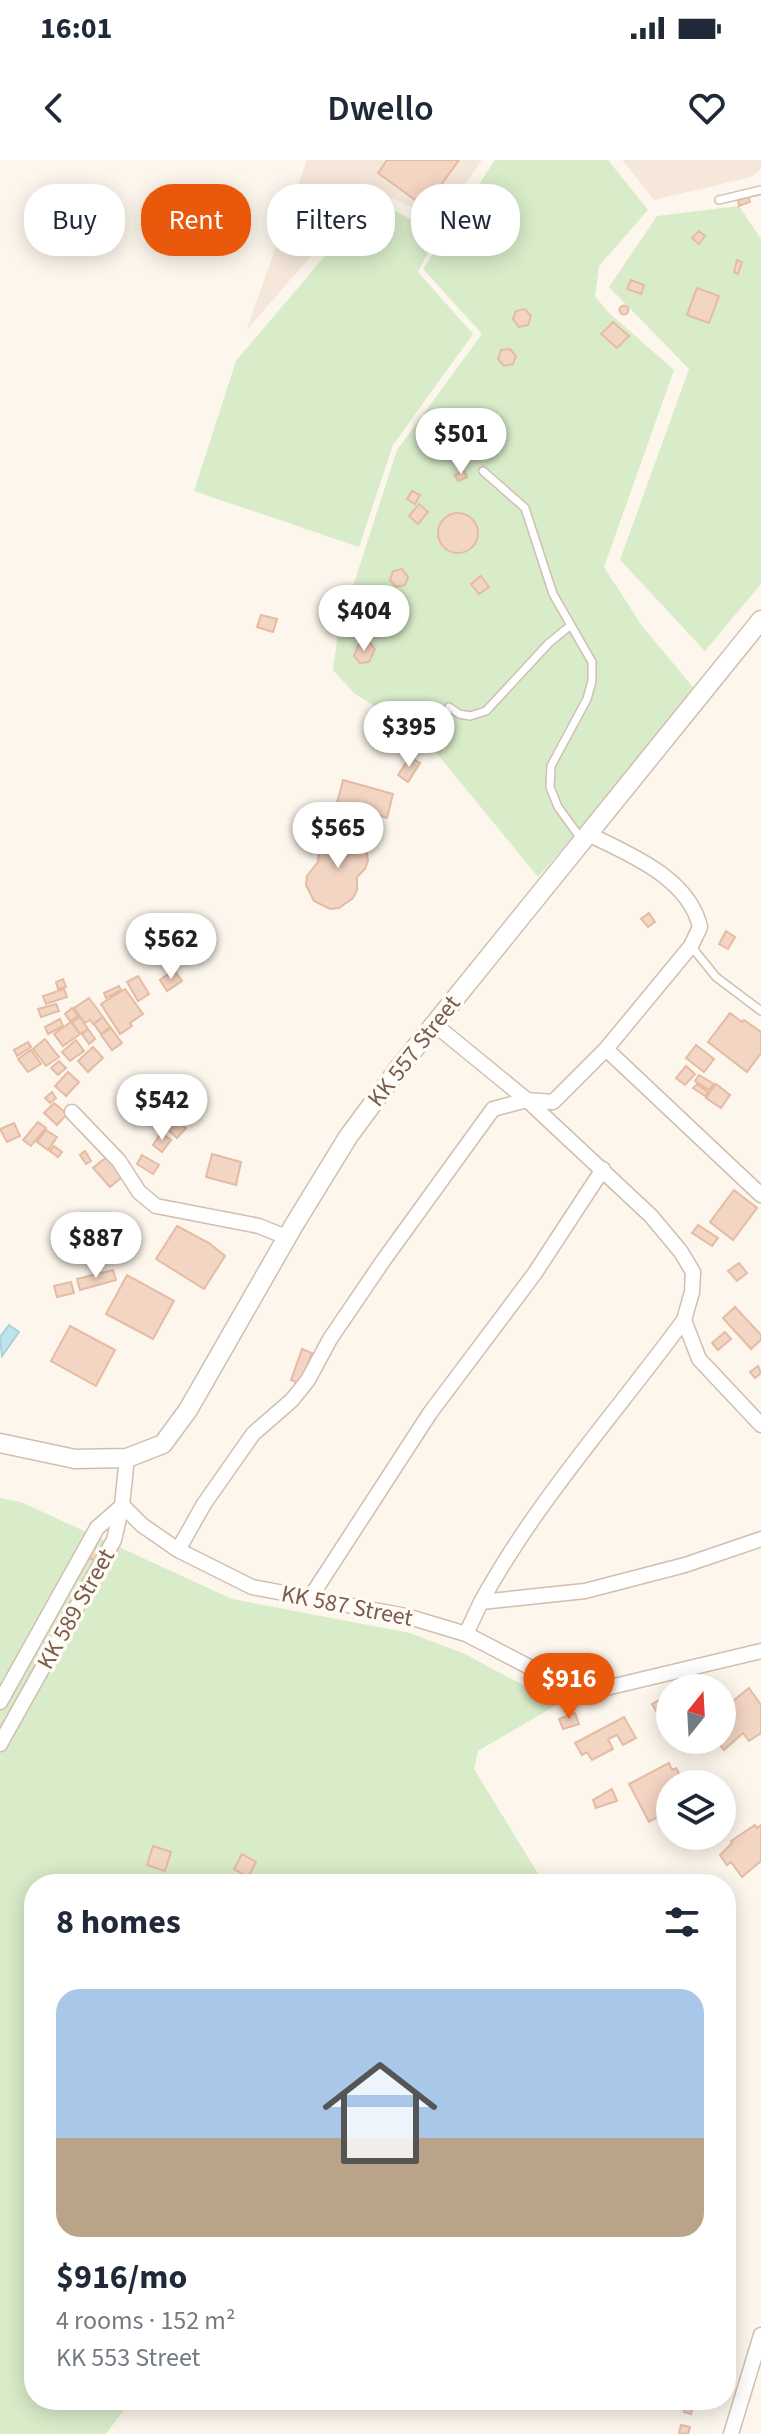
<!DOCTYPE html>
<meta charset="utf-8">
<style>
:root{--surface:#fff;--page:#f2f2f3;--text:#1f2937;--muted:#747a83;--line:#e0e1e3;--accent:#ea580c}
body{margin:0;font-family:"Source Sans 3",sans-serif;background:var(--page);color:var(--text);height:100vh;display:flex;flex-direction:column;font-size:30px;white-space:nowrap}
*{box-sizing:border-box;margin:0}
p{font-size:26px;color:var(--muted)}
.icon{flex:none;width:44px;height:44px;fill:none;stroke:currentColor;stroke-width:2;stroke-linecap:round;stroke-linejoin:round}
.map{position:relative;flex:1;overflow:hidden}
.sheet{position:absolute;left:24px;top:1714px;width:712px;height:536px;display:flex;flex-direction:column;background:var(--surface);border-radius:32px;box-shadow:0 4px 20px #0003}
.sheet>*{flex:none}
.guide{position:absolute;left:24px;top:24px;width:714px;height:72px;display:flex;gap:16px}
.needle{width:52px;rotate:18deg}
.tools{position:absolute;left:656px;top:1514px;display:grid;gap:16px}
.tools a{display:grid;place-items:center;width:80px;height:80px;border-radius:50%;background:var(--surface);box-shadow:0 4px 20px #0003;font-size:40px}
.price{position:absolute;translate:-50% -68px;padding:0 18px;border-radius:28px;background:#fff;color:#222;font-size:26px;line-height:52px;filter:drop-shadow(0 2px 4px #0008)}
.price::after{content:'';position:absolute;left:50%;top:48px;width:24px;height:18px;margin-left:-12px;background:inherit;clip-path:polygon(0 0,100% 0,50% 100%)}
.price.on{background:var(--accent);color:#fff}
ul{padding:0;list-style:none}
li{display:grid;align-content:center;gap:16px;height:424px;padding:0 32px}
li+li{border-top:2px solid var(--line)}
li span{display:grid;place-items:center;height:248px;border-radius:24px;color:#555}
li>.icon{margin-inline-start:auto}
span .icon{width:144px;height:144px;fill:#fffc;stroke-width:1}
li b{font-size:34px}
h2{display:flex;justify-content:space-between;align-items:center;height:96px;padding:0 32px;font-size:34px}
.pill{padding:0 28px;border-radius:32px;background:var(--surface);box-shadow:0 4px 20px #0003;font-size:28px;line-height:72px}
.pill.on{background:var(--accent);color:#fff}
.status{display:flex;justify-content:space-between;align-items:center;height:56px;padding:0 40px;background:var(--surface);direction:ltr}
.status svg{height:22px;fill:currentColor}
header{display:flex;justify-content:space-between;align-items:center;height:104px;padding:0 32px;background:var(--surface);font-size:36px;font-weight:600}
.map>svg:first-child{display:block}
.residential{fill:#f5e8da}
.green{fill:#d8ecc9}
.water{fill:#bfe3e8;stroke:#a5d3da;stroke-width:2}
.building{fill:#f3d5c3;stroke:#e6bba3;stroke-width:2}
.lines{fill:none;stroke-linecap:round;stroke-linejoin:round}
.service-casing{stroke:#d1beb0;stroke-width:10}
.minor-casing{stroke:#d1beb0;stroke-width:17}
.tertiary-casing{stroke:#d1beb0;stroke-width:21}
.service{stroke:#fff;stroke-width:7}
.minor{stroke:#fff;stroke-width:14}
.tertiary{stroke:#fff;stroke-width:18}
.labels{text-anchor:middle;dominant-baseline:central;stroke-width:7;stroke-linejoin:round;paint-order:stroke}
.street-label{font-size:24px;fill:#7a5c4d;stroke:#fffaf3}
</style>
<div class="status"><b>16:01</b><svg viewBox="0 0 49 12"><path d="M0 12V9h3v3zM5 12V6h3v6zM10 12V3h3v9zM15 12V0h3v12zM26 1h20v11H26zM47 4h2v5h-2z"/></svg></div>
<header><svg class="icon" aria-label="back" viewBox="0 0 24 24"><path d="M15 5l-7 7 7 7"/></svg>Dwello<svg class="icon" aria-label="heart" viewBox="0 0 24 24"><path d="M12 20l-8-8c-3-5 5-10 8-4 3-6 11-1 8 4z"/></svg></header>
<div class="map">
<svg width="761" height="2274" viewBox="0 0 761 2274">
<rect width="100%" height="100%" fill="#fdf6ec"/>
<path class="residential" d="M307,0H482L439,60L370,28L246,171Z
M622,0H761V9L751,17L654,40Z"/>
<path class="green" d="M495,0H608L648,50L599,106L595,136L608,152L674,210L604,407L642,466L697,532L538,717L425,579L354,533L333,510L338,473L397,290L482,174L423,109Z
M373,39L438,74L418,112L473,174L393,285L359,387L194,331L236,201Z
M739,46L761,79V424L705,491L620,400L689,209L609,127L657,56Z
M0,1338L21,1342L232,1439L410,1473L465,1494L558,1544L478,1591L474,1609L542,1720L541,1724H34V2240H131L106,2274H0Z"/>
<path class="water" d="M9,1165L19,1172L2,1196L0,1177Z"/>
<path class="building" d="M387,0H459L425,47L378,13Z
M748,36L750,42L739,46L738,40Z
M699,71L705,76L699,84L692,78Z
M737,100L742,102L738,114L734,112Z
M631,120L644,125L641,134L627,129Z
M697,128L719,136L709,163L687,155Z
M619.5 150a4.5 4.5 0 1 1 9 0a4.5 4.5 0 1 1-9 0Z
M525,149L531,156L528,165L519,167L513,159L516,151Z
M613,162L629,176L617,188L601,174Z
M510,189L516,196L513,204L504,206L498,199L501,190Z
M464,311L467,317L458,321L455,315Z
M412,331L420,335L415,344L407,339Z
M419,344L428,352L418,364L409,356Z
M438 373a20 20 0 1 1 40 0a20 20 0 1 1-40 0Z
M402,409L408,417L405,425L396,427L390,420L393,411Z
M481,416L489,427L479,434L471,424Z
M261,455L277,459L273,472L257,467Z
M370,483L375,489L369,502L360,503L354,496L359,484Z
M410,597L420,603L408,622L398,615Z
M343,620L393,634L387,658L337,643Z
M340,671L355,674L362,679L366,686L368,701L365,709L357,717V730L353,738L339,748L330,749L314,741L306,725L307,716L318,702L320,684L325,677Z
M649,753L655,762L648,767L641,759Z
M726,771L735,777L728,789L719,784Z
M174,810L182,821L167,831L160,820Z
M138,816L149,834L138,841L127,822Z
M63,819L66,827L58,829L56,822Z
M119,826L121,830L106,838L104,833Z
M64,829L67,837L46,844L43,836Z
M125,829L143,854L130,863L132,866L120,874L101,844Z
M89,838L103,857L93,864L90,860L85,863L74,848Z
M56,844L59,851L41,857L38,849Z
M72,848L78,856L70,861L65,854Z
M730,853L742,862L744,860L761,872V893L747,912L708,882Z
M80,857L88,869L80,874L72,862Z
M103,857L110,867L101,874L94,864Z
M60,859L63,866L48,874L45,867Z
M71,862L80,874L63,886L54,874Z
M111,868L122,883L112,890L101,875Z
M88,869L95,879L89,884L82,874Z
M45,879L59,897L46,906L33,889Z
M76,880L84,891L70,901L62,892Z
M28,882L31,887L17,896L14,890Z
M696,885L714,899L704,912L686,898Z
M93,887L103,898L88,912L78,901Z
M31,890L41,904L28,912L18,899Z
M59,901L66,908L58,915L51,908Z
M686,906L695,914L685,925L676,918Z
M68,912L79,922L66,936L55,926Z
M699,915L714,924L709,930L695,921Z
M697,924L708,932L705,936L693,928Z
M716,924L730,935L721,948L706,938Z
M52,932L56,938L50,943L45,938Z
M54,943L67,954L57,965L44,953Z
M175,959L186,968L177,978L167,969Z
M38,962L46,968L31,986L23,980Z
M14,963L20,976L7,982L0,969Z
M46,970L57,977L48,990L37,982Z
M161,973L171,980L162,992L153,985Z
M54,986L62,992L58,997L50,991Z
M85,991L91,1001L86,1004L80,995Z
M112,993L128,1012L110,1027L93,1008Z
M212,994L241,1002L236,1025L206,1017Z
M142,995L159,1005L153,1014L137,1004Z
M734,1030L757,1048L733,1080L710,1062Z
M698,1065L718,1078L712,1086L692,1073Z
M177,1066L209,1083L225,1096L204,1129L156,1099Z
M739,1103L747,1113L737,1121L728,1111Z
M113,1110L116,1120L80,1130L77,1119Z
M127,1115L174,1141L153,1179L106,1154Z
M71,1122L74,1133L57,1137L54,1126Z
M735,1147L761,1175V1180L751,1189L723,1158Z
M70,1166L115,1190L96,1226L51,1201Z
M725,1172L731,1179L718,1190L712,1183Z
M302,1189L312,1193L300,1224L291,1220Z
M758,1206L761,1213L755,1218L750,1212Z
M92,1386L101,1391L96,1401L87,1397Z
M749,1528L761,1545V1573L749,1581L743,1573L724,1590L716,1580H722V1550Z
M659,1540L667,1554L660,1558L652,1544Z
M575,1553L579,1564L563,1569L559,1559Z
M624,1557L636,1578L623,1585L617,1575L608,1579L613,1589L592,1600L587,1592L582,1595L575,1583Z
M669,1603L672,1610L676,1608L685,1624H670V1653L669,1651L649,1662L629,1624Z
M612,1629L617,1641L596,1648L593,1640Z
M755,1665L757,1668L761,1665V1701L742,1717L731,1702L727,1705L720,1695L732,1683L731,1681Z
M153,1686L171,1692L165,1711L147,1705Z
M242,1694L256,1702L248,1717L234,1709Z
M686,2244L693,2246L691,2254L684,2252Z
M681,2265L690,2267L688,2274L679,2273Z"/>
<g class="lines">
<defs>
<path id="service" d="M719,40L761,30
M483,311L525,348L553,434L592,502V521L587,539L551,606L550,627L558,647L582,680
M449,547L459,554L470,556L486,551L549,483L571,465
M691,786L716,817L761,851"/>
<path id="minor" d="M434,864L527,940L553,942L606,889L691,786L700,767C689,718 629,694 588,674
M606,889L761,1035
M72,952L119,1001L139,1032L156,1046L259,1066L286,1077
M122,1345L142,1365L178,1390L252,1427L406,1456L466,1474L581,1534L761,1491
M178,1390L204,1344L253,1274L292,1240L308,1220L330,1179L383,1101L493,949L527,940L651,1056L681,1092L693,1112L692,1132L684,1160L699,1199L761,1265
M310,1438L430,1253L535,1113L603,1009
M481,1442C537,1340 615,1254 684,1160
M466,1474L481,1442L585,1431L685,1405L761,1379
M0,1542L97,1368L122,1346
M0,1584L114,1380L122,1345L127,1298
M731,2274L761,2175"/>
<path id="tertiary" d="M0,1283L75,1299L127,1298L163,1284L188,1250L294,1065L348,977L399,908L761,460"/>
</defs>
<use href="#service" class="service-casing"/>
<use href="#minor" class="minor-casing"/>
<use href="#tertiary" class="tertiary-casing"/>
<use href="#service" class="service"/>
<use href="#minor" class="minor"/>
<use href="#tertiary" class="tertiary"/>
</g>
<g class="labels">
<g class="street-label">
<text transform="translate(414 891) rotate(-52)">KK 557 Street</text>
<text transform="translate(347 1446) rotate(11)">KK 587 Street</text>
<text transform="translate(76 1449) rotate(-61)">KK 589 Street</text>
</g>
</g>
</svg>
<div class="tools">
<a><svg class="needle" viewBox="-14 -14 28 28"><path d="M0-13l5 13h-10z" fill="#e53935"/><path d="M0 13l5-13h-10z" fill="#747a83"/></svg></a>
<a><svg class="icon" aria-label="layers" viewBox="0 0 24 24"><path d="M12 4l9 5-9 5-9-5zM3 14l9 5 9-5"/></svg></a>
</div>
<b class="price" style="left:461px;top:316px">$501</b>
<b class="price" style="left:364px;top:493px">$404</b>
<b class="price" style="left:409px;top:609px">$395</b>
<b class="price" style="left:338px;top:710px">$565</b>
<b class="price" style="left:171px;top:821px">$562</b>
<b class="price" style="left:162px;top:982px">$542</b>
<b class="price" style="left:96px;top:1120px">$887</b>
<b class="price on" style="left:569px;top:1561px">$916</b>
<div class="guide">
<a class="pill">Buy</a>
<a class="pill on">Rent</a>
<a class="pill">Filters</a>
<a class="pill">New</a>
</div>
<section class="sheet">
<h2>8 homes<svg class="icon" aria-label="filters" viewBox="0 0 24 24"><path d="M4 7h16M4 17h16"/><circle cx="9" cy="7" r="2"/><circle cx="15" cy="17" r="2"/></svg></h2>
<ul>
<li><span style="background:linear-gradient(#a9c7e8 60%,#b9a48a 0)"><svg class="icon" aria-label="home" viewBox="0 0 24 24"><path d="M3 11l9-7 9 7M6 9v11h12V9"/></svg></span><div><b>$916/mo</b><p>4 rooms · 152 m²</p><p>KK 553 Street</p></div></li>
</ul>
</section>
</div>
